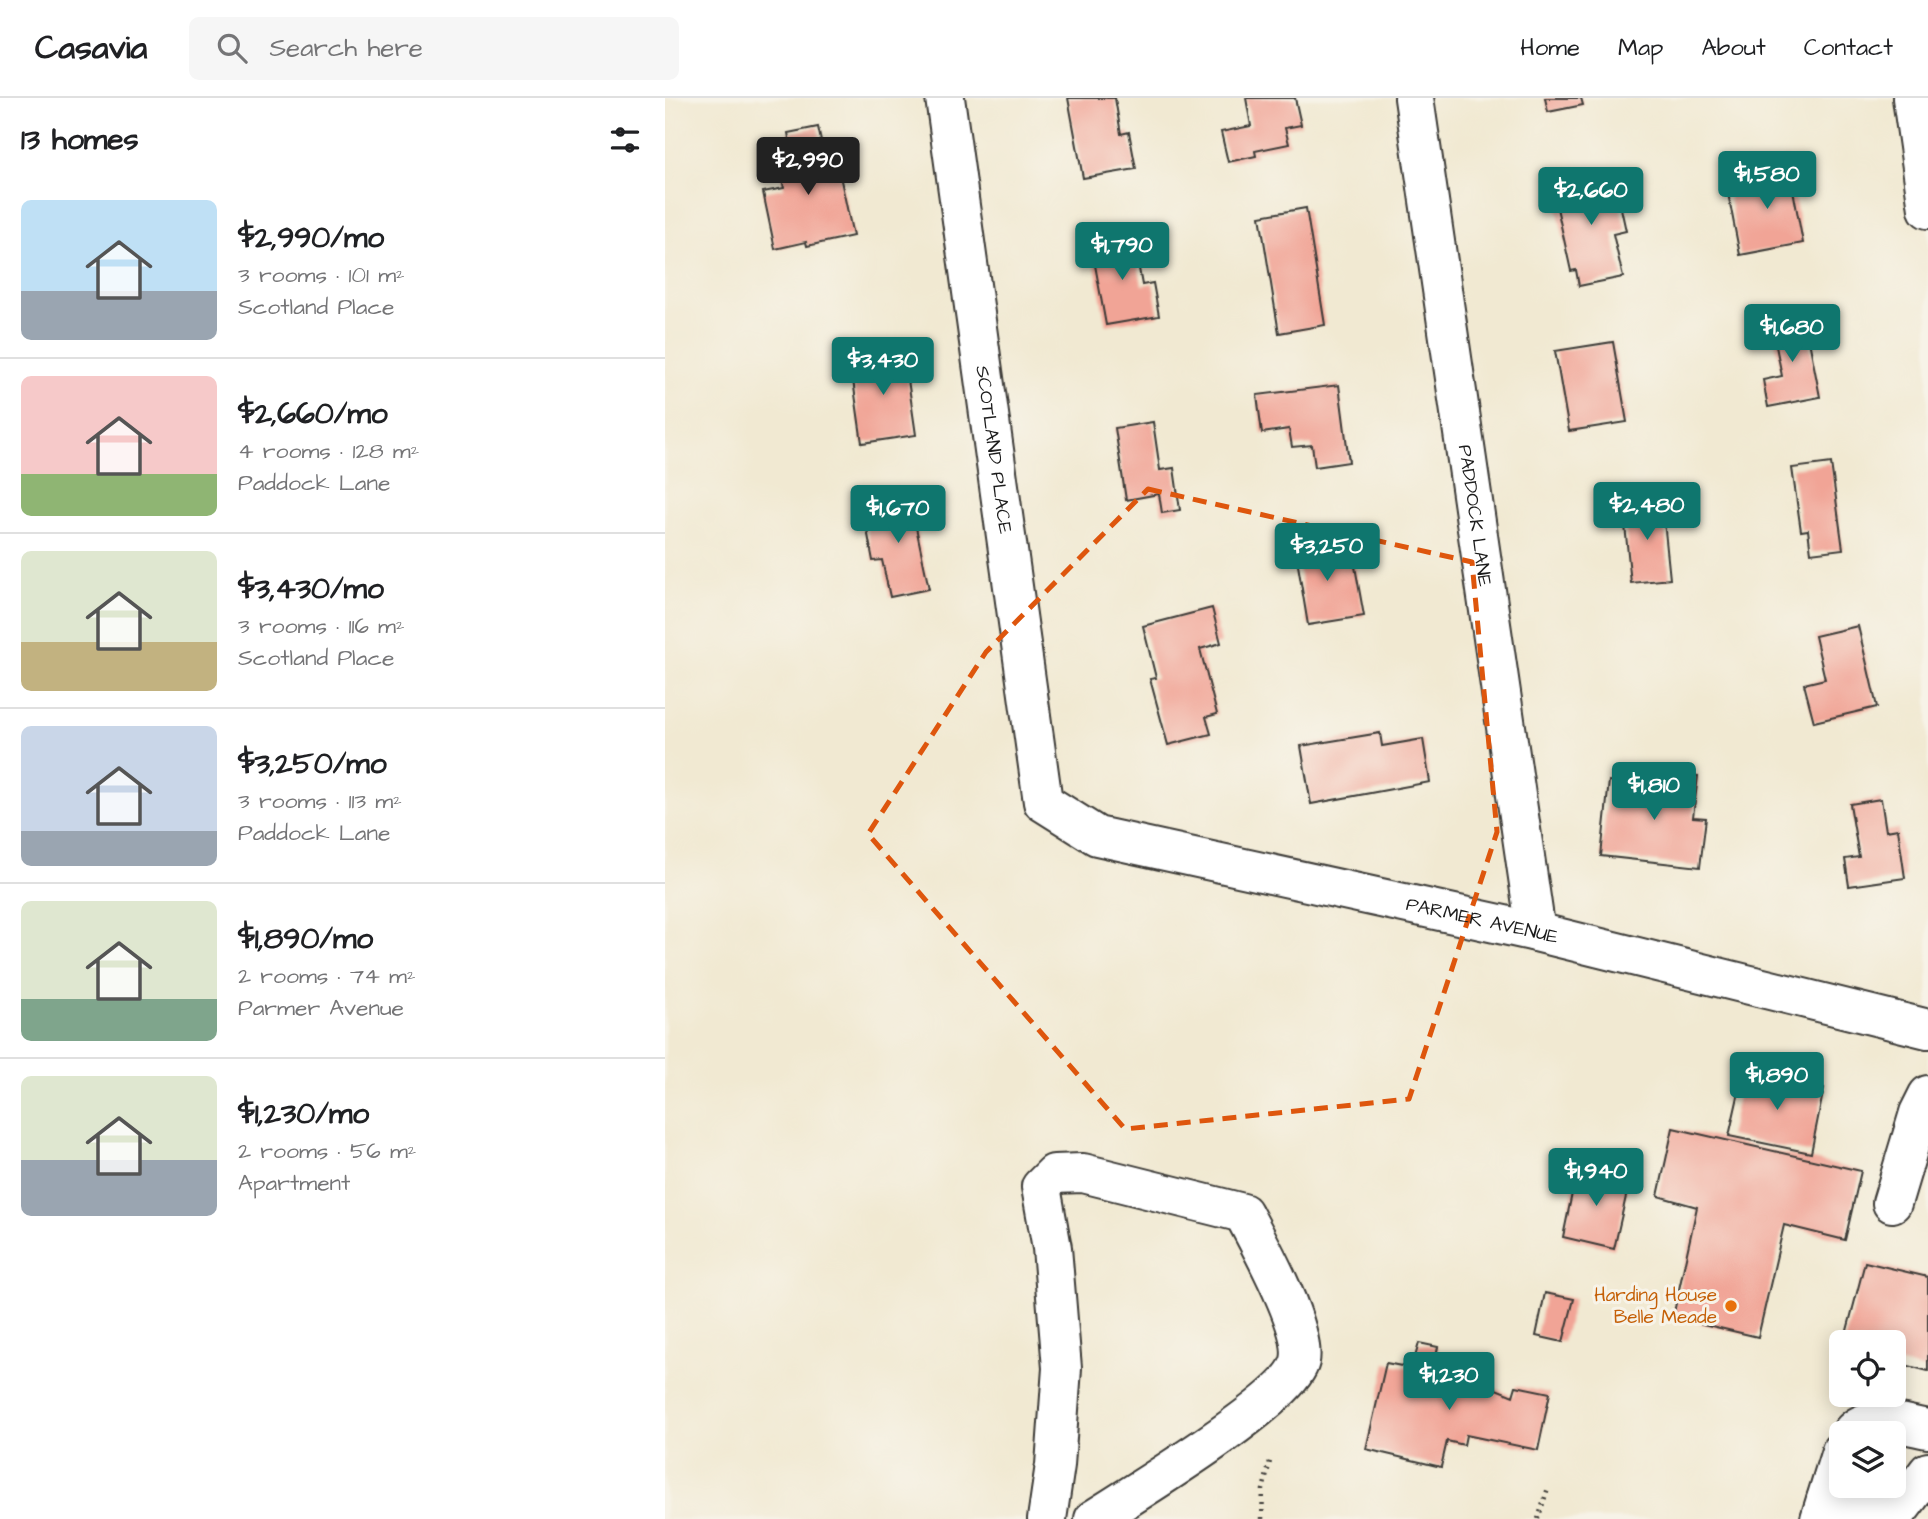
<!DOCTYPE html>
<meta charset="utf-8">
<style>
:root{--surface:#fff;--page:#f6f6f6;--text:#202124;--muted:#757577;--line:#e0e0e0;--accent:#0f766e}
body{margin:0;font-family:"Architects Daughter",sans-serif;background:var(--page);color:var(--text);height:100vh;display:flex;flex-direction:column;font-size:26px;white-space:nowrap}
*{box-sizing:border-box;margin:0}
p{font-size:23px;color:var(--muted)}
.icon{flex:none;width:38px;height:38px;fill:none;stroke:currentColor;stroke-width:2;stroke-linecap:round;stroke-linejoin:round}
.map{position:relative;flex:1;overflow:hidden}
.panel{display:flex;flex-direction:column;background:var(--surface);width:665px}
.panel>*{flex:none}
.controls{position:absolute;left:1164px;top:1232px;display:grid;gap:14px}
.controls a{display:grid;place-items:center;width:77px;height:77px;border-radius:10px;background:var(--surface);box-shadow:0 4px 18px #0003;font-size:35px}
.price{position:absolute;translate:-50% -60px;padding:0 16px;border-radius:7px;background:var(--accent);color:#fff;font-size:23px;line-height:46px;filter:drop-shadow(0 2px 4px #0008)}
.price::after{content:'';position:absolute;left:50%;top:42px;width:21px;height:16px;margin-left:-10px;background:inherit;clip-path:polygon(0 0,100% 0,50% 100%)}
.price.active{background:#222;color:#fff}
ul{padding:0;list-style:none}
li{display:flex;align-items:center;gap:21px;height:175px;padding:0 21px}
li+li{border-top:2px solid var(--line)}
li span{display:grid;place-items:center;flex:none;width:196px;height:140px;border-radius:10px;color:#555}
li>.icon{margin-inline-start:auto}
span .icon{width:84px;height:84px;fill:#fffc;stroke-width:1}
li b{font-size:30px}
h2{display:flex;justify-content:space-between;align-items:center;height:84px;padding:0 21px;font-size:30px}
header{display:flex;align-items:center;gap:42px;box-sizing:border-box;height:98px;padding:0 35px;background:var(--surface);border-bottom:2px solid var(--line)}
header strong{font-size:33px}
nav{display:flex;gap:38px;margin-inline-start:auto;font-size:24px}
.search{width:490px;height:63px;background:var(--page);display:flex;align-items:center;gap:18px;box-sizing:border-box;padding:0 24px;border-radius:10px;color:var(--muted);font-size:26px}
main{display:flex;flex:1;min-height:0}
.map>svg:first-child{display:block}
.building{fill:#f1a496}
.lines{fill:none;stroke-linecap:round;stroke-linejoin:round}
.minor-casing{stroke:#3c3b37;stroke-width:42}
.path{stroke:#3c3b37;stroke-width:4.5;stroke-dasharray:2 5;stroke-linecap:butt}
.minor{stroke:#fff;stroke-width:38}
.marked{fill:none;stroke:#de560d;stroke-width:5;stroke-dasharray:14 9;stroke-linejoin:round}
.food-dot{fill:#e8710a;stroke:#f7f3e8;stroke-width:2.5}
.labels{text-anchor:middle;dominant-baseline:central;stroke-width:6;stroke-linejoin:round;paint-order:stroke}
.street-label{font-size:19px;fill:#1c1c1c;stroke:#f7f3e8}
.food-label{font-size:19px;fill:#c56008;stroke:#f7f3e8;text-anchor:end}
</style>
<header>
<strong>Casavia</strong>
<div class="search"><svg class="icon" aria-label="search" viewBox="0 0 24 24"><circle cx="10" cy="10" r="6"/><path d="M15 15l6 6"/></svg>Search here</div>
<nav><a>Home</a><a>Map</a><a>About</a><a>Contact</a></nav>
</header>
<main>
<section class="panel">
<h2>13 homes<svg class="icon" aria-label="filters" viewBox="0 0 24 24"><path d="M4 7h16M4 17h16"/><circle cx="9" cy="7" r="2"/><circle cx="15" cy="17" r="2"/></svg></h2>
<ul>
<li><span style="background:linear-gradient(#bfe0f5 65%,#9aa5b1 0)"><svg class="icon" aria-label="home" viewBox="0 0 24 24"><path d="M3 11l9-7 9 7M6 9v11h12V9"/></svg></span><div><b>$2,990/mo</b><p>3 rooms · 101 m²</p><p>Scotland Place</p></div></li>
<li><span style="background:linear-gradient(#f6c9c9 70%,#8fb573 0)"><svg class="icon" aria-label="home" viewBox="0 0 24 24"><path d="M3 11l9-7 9 7M6 9v11h12V9"/></svg></span><div><b>$2,660/mo</b><p>4 rooms · 128 m²</p><p>Paddock Lane</p></div></li>
<li><span style="background:linear-gradient(#dfe7d0 65%,#c2b280 0)"><svg class="icon" aria-label="home" viewBox="0 0 24 24"><path d="M3 11l9-7 9 7M6 9v11h12V9"/></svg></span><div><b>$3,430/mo</b><p>3 rooms · 116 m²</p><p>Scotland Place</p></div></li>
<li><span style="background:linear-gradient(#c9d6e8 75%,#9aa5b1 0)"><svg class="icon" aria-label="home" viewBox="0 0 24 24"><path d="M3 11l9-7 9 7M6 9v11h12V9"/></svg></span><div><b>$3,250/mo</b><p>3 rooms · 113 m²</p><p>Paddock Lane</p></div></li>
<li><span style="background:linear-gradient(#dfe7d0 70%,#7fa58c 0)"><svg class="icon" aria-label="home" viewBox="0 0 24 24"><path d="M3 11l9-7 9 7M6 9v11h12V9"/></svg></span><div><b>$1,890/mo</b><p>2 rooms · 74 m²</p><p>Parmer Avenue</p></div></li>
<li><span style="background:linear-gradient(#dfe7d0 60%,#9aa5b1 0)"><svg class="icon" aria-label="home" viewBox="0 0 24 24"><path d="M3 11l9-7 9 7M6 9v11h12V9"/></svg></span><div><b>$1,230/mo</b><p>2 rooms · 56 m²</p><p>Apartment</p></div></li>
</ul>
</section>
<div class="map">
<svg width="1263" height="1421" viewBox="0 0 1263 1421">
<rect width="100%" height="100%" fill="#f7f3e8"/>
<filter id="ink" filterUnits="userSpaceOnUse"><feTurbulence type="fractalNoise" baseFrequency=".0143" numOctaves="2"/><feDisplacementMap in="SourceGraphic" scale="14" xChannelSelector="R" yChannelSelector="G"/><feConvolveMatrix kernelMatrix="1 2 1 2 8 2 1 2 1" color-interpolation-filters="sRGB"/></filter>
<filter id="wash" filterUnits="userSpaceOnUse"><feTurbulence type="fractalNoise" baseFrequency=".00686" numOctaves="4" result="noise"/><feDisplacementMap in="SourceGraphic" scale="28" xChannelSelector="R" yChannelSelector="G"/><feGaussianBlur stdDeviation="1.57" result="paint"/><feColorMatrix in="noise" values="0 0 0 0 0 0 0 0 0 0 0 0 0 0 0 0 0 1.4 0 .05"/><feComposite in="paint" operator="in"/></filter>
<g filter="url(#wash)">
<rect width="100%" height="100%" fill="#f1e9d2"/>
<g id="blocks">
<path class="building" d="M403,0H450L456,36L464,34L471,71L418,80Z
M581,0H630L636,27L620,30L624,46L590,53L591,58L563,64L556,34L586,28Z
M880,0H916L918,7L883,14Z
M153,29L160,61L171,59L188,138L142,148L141,144L110,151L98,94L119,90L114,68L129,65L123,35Z
M1122,60L1138,145L1075,157L1063,95L1096,89L1092,66Z
M948,74L961,133L948,136L958,179L914,188L911,172L906,173L887,87Z
M641,110L660,227L614,235L595,118Z
M468,138L477,187L488,185L494,218L441,227L426,145Z
M1139,217L1155,299L1103,309L1098,282L1117,278L1106,223Z
M948,244L962,324L904,333L890,253Z
M239,254L251,337L197,345L185,261Z
M674,287L684,364L650,369L647,347L627,349L624,331L597,335L592,297Z
M488,324L495,372L509,370L515,412L497,415L494,396L461,402L450,330Z
M1166,365L1178,451L1146,455L1143,432L1136,433L1127,370Z
M243,391L264,491L225,499L217,462L208,463L200,421L219,418L214,397Z
M997,403L1005,481L966,485L958,408Z
M665,437L670,466L689,463L699,518L643,527L629,443Z
M547,510L556,545L535,551L552,616L541,619L546,636L503,647L485,581L491,580L478,528Z
M1193,528L1212,609L1149,624L1139,586L1160,581L1150,538Z
M715,635L717,648L758,641L765,684L646,706L636,648Z
M1000,675L1033,678L1028,719L1041,720L1035,769L936,758L944,683L998,689Z
M1216,701L1221,733L1233,731L1240,780L1184,788L1180,761L1194,759L1185,706Z
M1079,972L1159,990L1146,1055L1064,1038Z
M1008,1030L1196,1073L1180,1142L1119,1127L1093,1239L1008,1219L1032,1109L993,1098Z
M912,1071L965,1081L949,1151L898,1139Z
M1200,1164L1263,1179V1273L1228,1264V1244H1179Z
M880,1195L909,1201L898,1244L871,1238Z
M754,1245L773,1249L768,1272L809,1282L848,1298L851,1288L885,1295L873,1352L801,1337L799,1347L782,1343L776,1369L701,1351L721,1265L747,1270Z"/>
</g>
</g>
<g filter="url(#ink)">
<use href="#blocks" fill-opacity="0" stroke="#3c3b37" stroke-width="2"/>
<g class="lines">
<defs>
<g id="minor">
<path id="s1" d="M280,0L378,704L432,738L871,834L1263,931"/>
<path id="s2" d="M749,0L871,834"/>
<path d="M1247,0L1263,111"/>
<path d="M1227,1105L1254,1015L1263,997"/>
<path d="M1186,1335C1204,1313 1239,1327 1263,1331"/>
<path d="M1161,1402L1234,1412L1263,1374"/>
<path d="M382,1421L390,1367L397,1270L387,1150L376,1089L389,1076L418,1075L578,1115C594,1145 642,1231 635,1263C626,1301 468,1396 429,1421"/>
<path d="M1155,1421L1176,1353"/>
</g>
</defs>
<use href="#minor" class="minor-casing"/>
<path class="path" d="M597,1421L598,1392L606,1359
M873,1421L883,1390"/>
<use href="#minor" class="minor"/>
</g>
</g>
<path class="marked" d="M483,391L807,464L832,734L744,1001L460,1031L203,736L321,554Z"/>
<circle class="food-dot" cx="1066" cy="1208" r="7"/>
<g class="labels">
<g class="street-label">
<text stroke="none"><textPath href="#s1" startOffset="355">SCOTLAND PLACE</textPath></text>
<text stroke="none"><textPath href="#s2" startOffset="422">PADDOCK LANE</textPath></text>
<text stroke="none"><textPath href="#s1" startOffset="1169">PARMER AVENUE</textPath></text>
</g>
<g class="food-label">
<text x="1052" y="1197">Harding House<tspan x="1052" dy="22">Belle Meade</tspan></text>
</g>
</g>
</svg>
<div class="controls">
<a><svg class="icon" aria-label="locate" viewBox="0 0 24 24"><circle cx="12" cy="12" r="6"/><path d="M12 2v4M12 18v4M2 12h4M18 12h4"/></svg></a>
<a><svg class="icon" aria-label="layers" viewBox="0 0 24 24"><path d="M12 4l9 5-9 5-9-5zM3 14l9 5 9-5"/></svg></a>
</div>
<b class="price active" style="left:143px;top:99px">$2,990</b>
<b class="price" style="left:1102px;top:113px">$1,580</b>
<b class="price" style="left:926px;top:129px">$2,660</b>
<b class="price" style="left:457px;top:184px">$1,790</b>
<b class="price" style="left:1127px;top:266px">$1,680</b>
<b class="price" style="left:218px;top:299px">$3,430</b>
<b class="price" style="left:982px;top:444px">$2,480</b>
<b class="price" style="left:233px;top:447px">$1,670</b>
<b class="price" style="left:662px;top:485px">$3,250</b>
<b class="price" style="left:989px;top:724px">$1,810</b>
<b class="price" style="left:1112px;top:1014px">$1,890</b>
<b class="price" style="left:931px;top:1110px">$1,940</b>
<b class="price" style="left:784px;top:1314px">$1,230</b>
</div>
</main>
